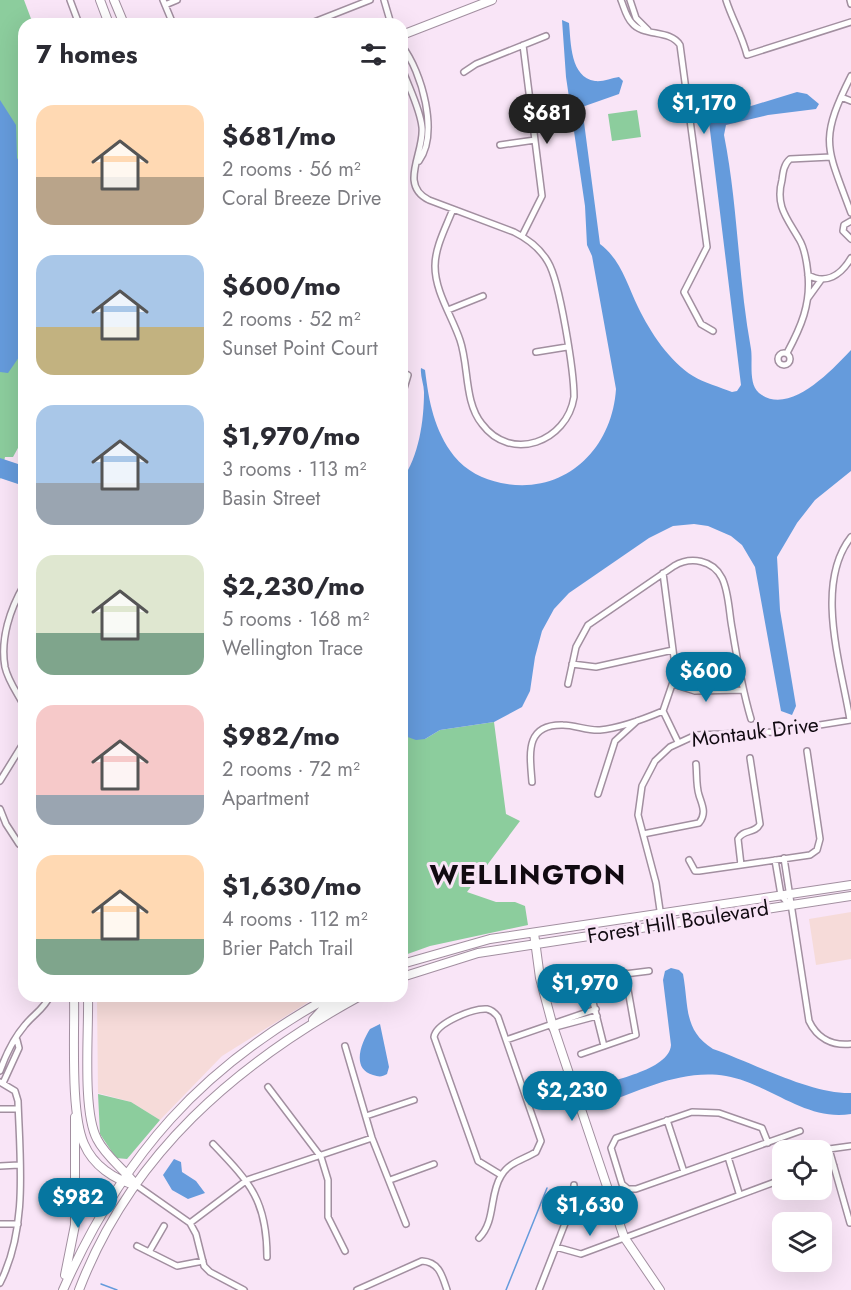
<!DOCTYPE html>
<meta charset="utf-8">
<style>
:root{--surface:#fff;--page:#f2f2f3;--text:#2b2b33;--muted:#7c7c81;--accent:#0676a0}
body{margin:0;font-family:Jost,sans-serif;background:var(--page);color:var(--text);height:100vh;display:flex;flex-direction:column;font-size:22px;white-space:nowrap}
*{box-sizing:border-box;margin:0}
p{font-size:20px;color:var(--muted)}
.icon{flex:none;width:33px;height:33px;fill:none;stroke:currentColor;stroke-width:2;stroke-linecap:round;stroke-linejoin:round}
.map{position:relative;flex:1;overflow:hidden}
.sheet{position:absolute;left:18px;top:18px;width:390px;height:984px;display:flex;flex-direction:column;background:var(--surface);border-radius:18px;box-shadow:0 6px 24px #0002}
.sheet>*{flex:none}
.buttons{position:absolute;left:772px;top:1140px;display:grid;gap:12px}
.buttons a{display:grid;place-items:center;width:60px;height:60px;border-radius:12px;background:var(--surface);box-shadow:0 6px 24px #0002;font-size:30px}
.price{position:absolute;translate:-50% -51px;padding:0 14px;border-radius:21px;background:var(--accent);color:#fff;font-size:20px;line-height:39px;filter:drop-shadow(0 2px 3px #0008)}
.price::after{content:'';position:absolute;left:50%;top:36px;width:18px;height:14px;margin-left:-9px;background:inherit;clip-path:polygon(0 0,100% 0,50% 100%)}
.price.selected{background:#222;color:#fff}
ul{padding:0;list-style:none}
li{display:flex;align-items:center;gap:18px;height:150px;padding:0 18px}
li span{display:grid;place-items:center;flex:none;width:168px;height:120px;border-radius:18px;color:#555}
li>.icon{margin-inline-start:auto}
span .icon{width:72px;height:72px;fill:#fffc;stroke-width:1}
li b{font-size:26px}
h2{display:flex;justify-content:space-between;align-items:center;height:72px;padding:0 18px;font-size:26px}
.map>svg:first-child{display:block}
.commercial{fill:#f6dbd9}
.green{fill:#8ccd9d}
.water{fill:#659bdc}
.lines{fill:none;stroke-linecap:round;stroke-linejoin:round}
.stream{stroke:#659bdc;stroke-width:1.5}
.street-casing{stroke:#a28fa0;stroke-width:8}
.secondary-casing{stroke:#a28fa0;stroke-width:10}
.street{stroke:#fff;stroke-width:5}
.secondary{stroke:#fff;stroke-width:8}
.labels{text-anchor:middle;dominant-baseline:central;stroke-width:6;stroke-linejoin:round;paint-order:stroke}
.street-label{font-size:21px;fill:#110a11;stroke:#f9e5f7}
.district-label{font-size:27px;font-weight:bold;letter-spacing:1.5px;fill:#110a11;stroke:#f9e5f7}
</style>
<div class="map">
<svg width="851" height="1290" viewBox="0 0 851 1290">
<rect width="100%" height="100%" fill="#f9e5f7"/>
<path class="commercial" d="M851,912V959L816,965L809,919Z
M97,996H318L222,1056L160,1120L131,1102L98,1093Z"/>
<path class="green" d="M0,0H24L33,24H24V437L13,457H5L0,480Z
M637,110L641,137L612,141L608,114Z
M494,722L506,814L520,821L467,892L496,902H515L525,906L528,925L430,946L402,956V734L425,739L440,730Z
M98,1094L131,1102L160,1120L127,1159L116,1158L100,1134Z"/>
<path class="water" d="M562,20L569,23C571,43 570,77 595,81C603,82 611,78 619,77L623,81L619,94L582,107L600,244C621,260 627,284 638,307C650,332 670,362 693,376C704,383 720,387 732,392L737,391L741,385L709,122L711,118L721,112L738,110L797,92L807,94L819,104L816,109L768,115L726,125L724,135C738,205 738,278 751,349C753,361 748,384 759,393C789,417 832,370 851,350V471L815,500L797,523L777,557L780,610L796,706L792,715L781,711L755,567L742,545L731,536L708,526L694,524L673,526L649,538L569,593L554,609L542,631L535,657L530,691L522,707L494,722L440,730L425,739L416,740L402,735V480C419,456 424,421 424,392C424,384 420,376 421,368L425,370C429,402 434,430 454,456C466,471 483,479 501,483C564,496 612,450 616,389L592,256L587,245L585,206L566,77Z
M0,100L16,125L17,158L24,170V350L8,373L0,372Z
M0,458L24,466V486L0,478Z
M671,968L679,970L683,974C689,1006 683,1030 713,1049C753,1063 811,1094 851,1093V1114C806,1122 768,1083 726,1076C681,1069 643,1090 602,1104L593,1103L588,1094L589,1089C609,1080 669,1071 671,1045L663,980L665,971Z
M380,1024L389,1067L387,1074C382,1077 379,1077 373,1075C351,1069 361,1043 370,1029Z
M174,1159L181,1162L182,1172L196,1181L205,1193L188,1199L172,1190L163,1175Z"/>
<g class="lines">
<path class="stream" d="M101,1284L117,1290
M506,1290L547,1188"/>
<defs>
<path id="street" d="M70,0L79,24
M163,0L173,24
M384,0L391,24
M621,0C624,7 626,17 632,23C643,37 670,29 680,45L707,247L684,292L701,324L713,331
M630,0L636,18L648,30
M726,0C732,19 742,35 747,55L851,22
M850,0L851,4
M165,5L177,0
M309,24L370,0
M402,46C422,72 439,133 419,161
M402,68C408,86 420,108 422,127C425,152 398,185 429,200L514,232C528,239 540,248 548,262C560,282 574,372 574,397C567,442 511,463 482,424C464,402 469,366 460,340C452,316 435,292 435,266C435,247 446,227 453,209
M464,72L476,64L546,36
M851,76C818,142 827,147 851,213
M841,97L851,101
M500,145L535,140
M851,221L844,225L843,231L851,239
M522,236L542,196L523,45
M808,275C826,285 841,275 851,258
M808,298L821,280
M448,310L483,296
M536,352L567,347
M778 359a6 6 0 1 1 12 0a6 6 0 1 1-12 0Z
M787,353C801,327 811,304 808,274C807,264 804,247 799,239C787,218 775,206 782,180C783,172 784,164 790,159L831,157
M402,372L408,375L402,395
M663,573L676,673L663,711L678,742
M24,585C10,609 0,639 5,667C8,681 18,694 24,706
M572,664L596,667L673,650
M568,684L576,647L588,625L674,566C691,556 713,560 722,578C729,592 729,613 732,628C737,659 742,689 751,719
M673,684L695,691L743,690
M850,720C841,665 814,584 851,537
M0,781L24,742
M532,782C530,755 524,724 563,725C575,725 588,731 600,730C621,728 644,719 663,711
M598,794L615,741L637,721
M0,809L6,824L19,844
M643,834L699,823C707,813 702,805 699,795C696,786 697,773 696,764
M784,858L809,1021C817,1038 832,1046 851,1044
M689,860L695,871H699L810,855L817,850L820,839L807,751
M775,860L781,895L789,905
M741,865L738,839C743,829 755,834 760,824L750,758
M662,924L656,883L638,815L642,786L655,761L670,747L696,735L776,732L851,720
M587,978L604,1046
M568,981L649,971
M552,1028L597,1016
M506,1040L596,1009
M345,1046L372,1138L406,1224
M581,1054L636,1035L625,973
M0,1071C6,1054 13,1039 25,1025C34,1014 44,1009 50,996
M0,1082L15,1091L18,1101C20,1161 28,1228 0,1283
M3,1083L19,1048L17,1040
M268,1087L321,1157L328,1180V1217L345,1251
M0,1109H18
M366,1116L414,1100
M667,1120L684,1172
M768,1143L762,1128L719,1113L692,1112L616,1138L611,1148L622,1184L628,1189H636L800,1131
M213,1144C250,1183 267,1200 267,1257
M728,1157L739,1193
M0,1166L19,1165
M822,1167L834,1166
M390,1180L434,1164
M136,1185L190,1223L196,1234L204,1266L210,1272L244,1290
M190,1223L247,1180L372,1138
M850,1223L829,1149L851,1146
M0,1224H18
M479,1238C496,1221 489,1195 501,1176C509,1162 523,1160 536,1152L541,1141L498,1017C495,1013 492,1010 487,1009C473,1008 436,1023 434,1037L478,1161L501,1175
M137,1246L177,1266L203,1261
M556,1247L581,1254L783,1179
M149,1252L164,1226
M357,1290L422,1261C439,1262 442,1275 447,1290
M539,1290L573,1203L574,1185"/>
<path id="secondary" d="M100,0L109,24
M114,0L124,24
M402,35L492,0
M534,933L540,978L552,1023L624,1237L660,1290
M402,964L490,939L851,885
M402,977L478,953L851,896
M74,996C75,1032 70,1113 84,1144C93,1165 114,1180 136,1185
M88,996C89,1031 82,1111 97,1139C106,1157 124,1169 136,1185
M313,1020L324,1008L345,996
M65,1275L75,1225V1117
M63,1290C123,1155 201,1067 331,996
M79,1290C131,1154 236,1064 360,996"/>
</defs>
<use href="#street" class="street-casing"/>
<use href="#secondary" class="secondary-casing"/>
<use href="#street" class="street"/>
<use href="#secondary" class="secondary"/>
</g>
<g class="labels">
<g class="street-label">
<text transform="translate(755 732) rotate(-7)">Montauk Drive</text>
<text transform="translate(678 922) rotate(-9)">Forest Hill Boulevard</text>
</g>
<g class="district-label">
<text x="528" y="874">WELLINGTON</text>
</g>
</g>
</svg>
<div class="buttons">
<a><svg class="icon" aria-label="locate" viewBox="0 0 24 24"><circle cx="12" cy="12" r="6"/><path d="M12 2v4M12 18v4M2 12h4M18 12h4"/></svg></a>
<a><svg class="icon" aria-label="layers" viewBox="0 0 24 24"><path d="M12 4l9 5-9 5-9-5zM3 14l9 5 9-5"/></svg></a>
</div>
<b class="price" style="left:704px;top:135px">$1,170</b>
<b class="price selected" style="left:547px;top:145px">$681</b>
<b class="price" style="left:706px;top:703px">$600</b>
<b class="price" style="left:585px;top:1015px">$1,970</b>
<b class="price" style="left:572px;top:1122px">$2,230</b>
<b class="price" style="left:78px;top:1229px">$982</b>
<b class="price" style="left:590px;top:1237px">$1,630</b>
<section class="sheet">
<h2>7 homes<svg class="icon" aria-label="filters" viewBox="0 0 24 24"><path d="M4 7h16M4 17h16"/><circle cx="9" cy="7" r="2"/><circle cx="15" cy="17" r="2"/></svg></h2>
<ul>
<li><span style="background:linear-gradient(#ffd9b3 60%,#b9a48a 0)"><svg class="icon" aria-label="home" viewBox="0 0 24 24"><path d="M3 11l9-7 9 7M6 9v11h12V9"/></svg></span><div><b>$681/mo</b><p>2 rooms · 56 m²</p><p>Coral Breeze Drive</p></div></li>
<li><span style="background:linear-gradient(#a9c7e8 60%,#c2b280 0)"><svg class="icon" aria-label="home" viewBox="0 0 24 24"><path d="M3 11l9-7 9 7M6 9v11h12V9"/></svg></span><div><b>$600/mo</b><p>2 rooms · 52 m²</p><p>Sunset Point Court</p></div></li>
<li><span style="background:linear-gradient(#a9c7e8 65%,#9aa5b1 0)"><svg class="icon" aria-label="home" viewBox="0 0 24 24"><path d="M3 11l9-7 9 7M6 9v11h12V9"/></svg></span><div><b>$1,970/mo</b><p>3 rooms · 113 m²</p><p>Basin Street</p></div></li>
<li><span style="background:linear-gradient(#dfe7d0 65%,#7fa58c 0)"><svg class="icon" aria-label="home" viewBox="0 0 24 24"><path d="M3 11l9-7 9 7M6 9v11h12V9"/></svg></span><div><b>$2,230/mo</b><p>5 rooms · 168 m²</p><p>Wellington Trace</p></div></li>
<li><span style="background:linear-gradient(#f6c9c9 75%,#9aa5b1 0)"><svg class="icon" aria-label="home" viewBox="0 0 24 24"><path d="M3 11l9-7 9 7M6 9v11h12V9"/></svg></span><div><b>$982/mo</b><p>2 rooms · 72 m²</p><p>Apartment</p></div></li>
<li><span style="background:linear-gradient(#ffd9b3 70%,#7fa58c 0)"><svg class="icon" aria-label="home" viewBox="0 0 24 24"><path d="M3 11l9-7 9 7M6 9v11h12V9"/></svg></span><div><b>$1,630/mo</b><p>4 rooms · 112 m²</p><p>Brier Patch Trail</p></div></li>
</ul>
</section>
</div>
